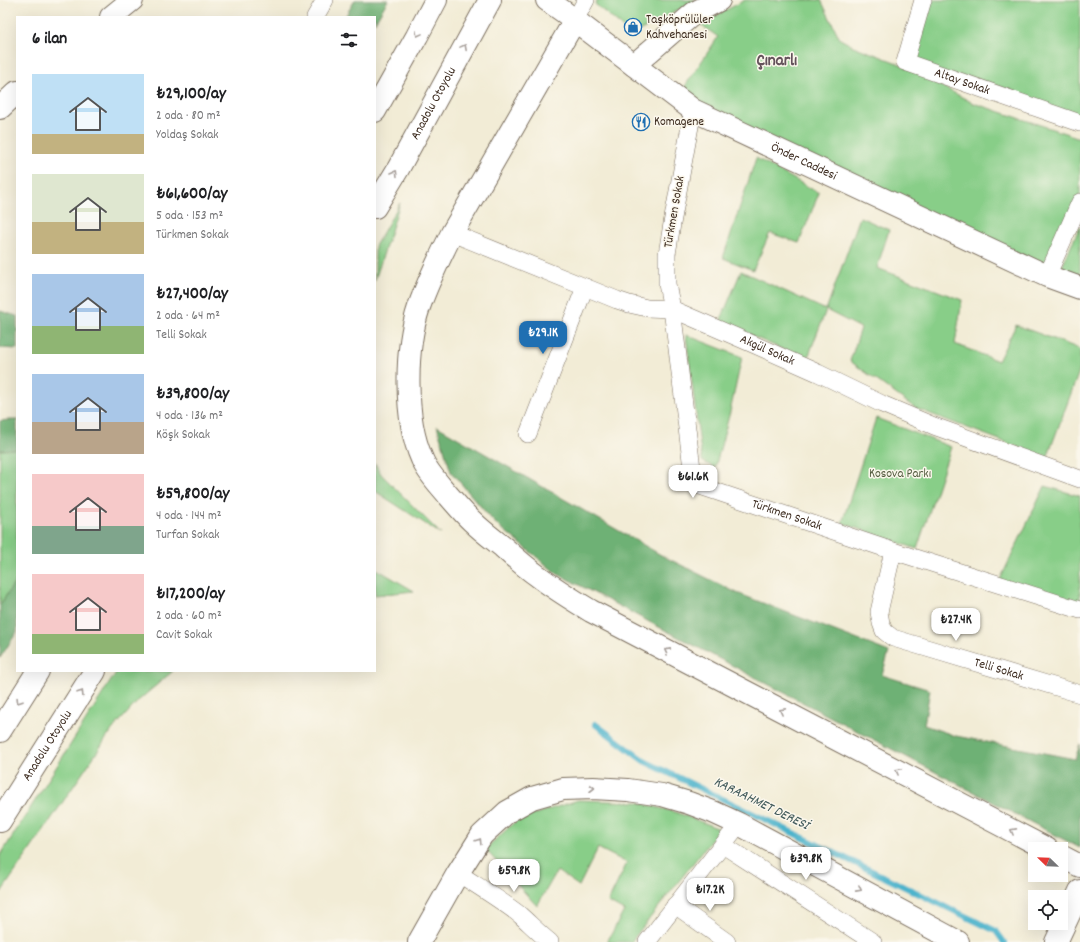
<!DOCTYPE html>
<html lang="tr">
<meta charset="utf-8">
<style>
:root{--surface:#fff;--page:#f2f2f2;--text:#202124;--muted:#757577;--accent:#1f6fb2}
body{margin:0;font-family:Dekko,sans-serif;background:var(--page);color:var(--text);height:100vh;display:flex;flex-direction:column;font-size:15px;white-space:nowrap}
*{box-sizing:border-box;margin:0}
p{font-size:13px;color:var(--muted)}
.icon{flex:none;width:22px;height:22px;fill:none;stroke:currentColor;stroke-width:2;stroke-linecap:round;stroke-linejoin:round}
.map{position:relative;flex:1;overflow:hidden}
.sheet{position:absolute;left:16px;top:16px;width:360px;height:656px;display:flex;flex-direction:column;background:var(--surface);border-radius:0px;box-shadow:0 4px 16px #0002}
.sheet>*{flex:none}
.needle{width:26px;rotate:293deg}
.fabs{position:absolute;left:1028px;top:842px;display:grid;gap:8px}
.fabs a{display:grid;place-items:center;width:40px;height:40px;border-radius:0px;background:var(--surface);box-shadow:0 4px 16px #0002;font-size:20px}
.price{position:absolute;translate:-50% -34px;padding:0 9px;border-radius:8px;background:#fff;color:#222;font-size:13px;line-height:26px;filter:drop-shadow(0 1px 2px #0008)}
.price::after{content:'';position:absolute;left:50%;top:24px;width:12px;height:9px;margin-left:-6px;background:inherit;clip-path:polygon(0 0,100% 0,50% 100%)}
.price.active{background:var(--accent);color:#fff}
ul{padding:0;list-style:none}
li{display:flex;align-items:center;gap:12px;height:100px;padding:0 16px}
li span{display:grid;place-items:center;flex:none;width:112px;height:80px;border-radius:0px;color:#555}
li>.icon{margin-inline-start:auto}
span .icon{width:48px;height:48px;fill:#fffc;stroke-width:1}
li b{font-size:17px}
h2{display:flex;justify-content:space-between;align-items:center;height:48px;padding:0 16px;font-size:17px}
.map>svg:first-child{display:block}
.green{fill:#88ce88;stroke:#627c53}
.forest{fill:#6eb174;stroke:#546e49}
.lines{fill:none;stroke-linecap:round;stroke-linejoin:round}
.stream{stroke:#4db4cc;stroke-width:6}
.street-casing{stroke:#7b6e5e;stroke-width:18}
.secondary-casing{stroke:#7b6e5e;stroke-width:24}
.highway-casing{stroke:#7b6e5e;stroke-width:24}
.street{stroke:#fff;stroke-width:17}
.secondary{stroke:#fff;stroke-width:22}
.highway{stroke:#fff;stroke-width:22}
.oneway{stroke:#a79f9a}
.labels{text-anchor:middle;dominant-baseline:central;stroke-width:3;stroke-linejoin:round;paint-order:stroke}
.poi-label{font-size:13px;fill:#3b2a1e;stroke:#fbf7ec;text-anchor:start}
.street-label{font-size:13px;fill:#3b2a1e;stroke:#fbf7ec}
.park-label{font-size:13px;fill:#525b3e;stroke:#fbf7ec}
.water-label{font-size:14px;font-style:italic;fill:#415a5b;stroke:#fbf7ec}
.district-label{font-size:17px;font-weight:bold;fill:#64525b;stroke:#fbf7ec}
</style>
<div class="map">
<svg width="1080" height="942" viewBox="0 0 1080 942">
<rect width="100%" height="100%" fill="#fbf7ec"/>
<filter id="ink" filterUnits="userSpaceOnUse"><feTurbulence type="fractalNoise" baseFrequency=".025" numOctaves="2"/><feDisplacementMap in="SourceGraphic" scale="8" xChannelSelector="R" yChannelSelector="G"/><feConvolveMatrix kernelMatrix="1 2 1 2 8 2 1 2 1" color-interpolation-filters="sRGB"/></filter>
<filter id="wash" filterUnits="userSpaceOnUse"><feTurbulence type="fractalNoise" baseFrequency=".012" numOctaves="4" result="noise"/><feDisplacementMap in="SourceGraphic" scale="16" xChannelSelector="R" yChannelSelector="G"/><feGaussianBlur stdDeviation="0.9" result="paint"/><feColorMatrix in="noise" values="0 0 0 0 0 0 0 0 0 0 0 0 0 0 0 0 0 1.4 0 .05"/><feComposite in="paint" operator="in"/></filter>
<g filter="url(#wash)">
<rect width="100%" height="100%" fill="#f2ecd6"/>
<path class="green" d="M597,0H696L632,35L595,4Z
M745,0H821L840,39L853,46L900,64L973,103L1080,138V202L1047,276L677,98L718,37L700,24Z
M923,0H1080V123L905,62Z
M756,158L819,193L799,243L770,233L753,270L723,258Z
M400,203L375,280V246Z
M860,217L889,230L877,268L962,300L955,344L998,361L1016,325L1080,349V369L1047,458L915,408L850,361L861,328L826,310L807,360L720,322L741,271L826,310Z
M1080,226V276L1061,269Z
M686,335L742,357L730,412L715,468L702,461Z
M876,418L951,447L917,549L842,523Z
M17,449V579L0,605V450Z
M375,463L381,474L441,534L375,491Z
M1045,486L1080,496V610L998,584Z
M375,568L414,591L375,595Z
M117,671H173L139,700L112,730L0,894V856Z
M578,800L637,802L678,813L720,829L631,942H607L624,911L608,902L627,863L598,848L579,886L557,871L537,906L485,849L517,820Z"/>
<path class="forest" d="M355,0H388L375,22V17H345Z
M0,311L17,316V349L0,348Z
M8,420H17V449L0,450V421Z
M437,426L661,555L737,593L889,652L882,675L930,690L924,725L956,736L1075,759L1080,744V848L556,573L494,522L451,472Z
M17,579V632L0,658V605Z"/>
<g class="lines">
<path class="stream" d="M595,724L644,761L996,931L1004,942"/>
</g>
</g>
<g filter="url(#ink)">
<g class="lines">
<defs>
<g id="street">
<path id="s1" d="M923,0L905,62L1080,123"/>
<path d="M315,17L325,0"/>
<path d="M575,20L586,0"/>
<path id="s2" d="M693,110L673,218L667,254V284L672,309L694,484L893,551L1080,610"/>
<path id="s3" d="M452,233L617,300L629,304L647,308L672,309L755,345L818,373L882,404L934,426L1080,479"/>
<path d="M1047,276L1080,202"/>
<path d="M528,434L585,287"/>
<path id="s4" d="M893,551L879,612L881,623L884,631L893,638L1080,694"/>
<path d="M723,845L873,942"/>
<path d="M458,873C479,887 501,900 520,915C530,924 540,934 550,942"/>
<path d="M675,905L727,942"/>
<path d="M647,942L739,824"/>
</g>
<g id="secondary">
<path id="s5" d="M547,0L564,12L693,110L1047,276L1080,288"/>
<path d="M111,17L132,0"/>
<path d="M575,20L452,233C440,257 428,281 419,307C405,348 404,419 422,459C427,472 439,484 448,495C456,504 464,514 473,522C482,531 493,539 503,547C514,557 525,567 538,576C555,589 573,600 591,611L1047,849"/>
<path d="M634,65L694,13L719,0"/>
<path d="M0,108L17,92"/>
<path d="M1061,856L1080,866"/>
<path d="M419,942L458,873L482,835L507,812L532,798L563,789L593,788L628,790L662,795L689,803L713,812L739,824L958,942"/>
<path d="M1056,942L1080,891"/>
</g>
<g id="highway">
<path d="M375,111L417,36L436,0"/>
<path id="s6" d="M375,207L398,169L490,0"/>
<path d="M0,731L38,671"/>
<path id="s7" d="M0,821L95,671"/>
</g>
</defs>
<use href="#street" class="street-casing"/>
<use href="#secondary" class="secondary-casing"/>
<use href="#highway" class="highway-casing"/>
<use href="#street" class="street"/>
<use href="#secondary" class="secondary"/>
<use href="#highway" class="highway"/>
</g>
<defs><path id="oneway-chevron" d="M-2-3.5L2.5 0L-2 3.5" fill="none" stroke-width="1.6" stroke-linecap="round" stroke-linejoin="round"/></defs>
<g class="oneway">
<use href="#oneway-chevron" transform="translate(418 34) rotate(118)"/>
<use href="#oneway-chevron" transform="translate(464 47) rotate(-62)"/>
<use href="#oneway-chevron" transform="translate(395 173) rotate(-59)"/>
<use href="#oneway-chevron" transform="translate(667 651) rotate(-152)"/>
<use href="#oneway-chevron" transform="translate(81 693) rotate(-58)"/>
<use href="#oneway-chevron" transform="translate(19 701) rotate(122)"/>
<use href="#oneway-chevron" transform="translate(782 711) rotate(-152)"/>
<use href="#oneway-chevron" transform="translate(898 771) rotate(-152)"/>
<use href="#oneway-chevron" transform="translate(592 788)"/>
<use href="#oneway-chevron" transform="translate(1013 831) rotate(-152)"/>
<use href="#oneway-chevron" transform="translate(479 841) rotate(-57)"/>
<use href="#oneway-chevron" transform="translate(859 889) rotate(28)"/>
</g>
</g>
<defs>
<symbol id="shop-ring" viewBox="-11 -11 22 22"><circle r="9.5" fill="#fbf7ec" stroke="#1f6fb2" stroke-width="1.5"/><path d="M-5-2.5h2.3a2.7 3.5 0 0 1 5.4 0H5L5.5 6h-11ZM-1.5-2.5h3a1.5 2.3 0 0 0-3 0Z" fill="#1f6fb2"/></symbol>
<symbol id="restaurant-ring" viewBox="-11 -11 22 22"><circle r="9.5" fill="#fbf7ec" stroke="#1f6fb2" stroke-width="1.5"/><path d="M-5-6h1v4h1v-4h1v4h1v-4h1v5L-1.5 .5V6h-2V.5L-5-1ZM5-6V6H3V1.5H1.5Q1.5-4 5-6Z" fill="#1f6fb2"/></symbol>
</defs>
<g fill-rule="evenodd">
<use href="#shop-ring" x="623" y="17" width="20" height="20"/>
<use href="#restaurant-ring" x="631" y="112" width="20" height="20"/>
</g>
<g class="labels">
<g class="poi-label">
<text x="646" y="20">Taşköprülüler<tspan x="646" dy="15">Kahvehanesi</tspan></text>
<text x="654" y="122">Komagene</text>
</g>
<g class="street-label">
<text stroke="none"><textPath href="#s1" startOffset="125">Altay Sokak</textPath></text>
<text stroke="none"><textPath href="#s6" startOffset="119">Anadolu Otoyolu</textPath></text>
<text stroke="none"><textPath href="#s5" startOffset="305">Önder Caddesi</textPath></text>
<text transform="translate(675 212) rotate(-80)">Türkmen Sokak</text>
<text stroke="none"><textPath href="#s3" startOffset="338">Akgül Sokak</textPath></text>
<text stroke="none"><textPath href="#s2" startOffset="476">Türkmen Sokak</textPath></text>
<text stroke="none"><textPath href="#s4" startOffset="204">Telli Sokak</textPath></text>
<text stroke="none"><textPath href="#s7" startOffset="89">Anadolu Otoyolu</textPath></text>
</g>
<g class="park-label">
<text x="900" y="474">Kosova Parkı</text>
</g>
<g class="water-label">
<text transform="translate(761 804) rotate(26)">KARAAHMET DERESİ</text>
</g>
<g class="district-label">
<text x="777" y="62">Çınarlı</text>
</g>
</g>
</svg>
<div class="fabs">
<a><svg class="needle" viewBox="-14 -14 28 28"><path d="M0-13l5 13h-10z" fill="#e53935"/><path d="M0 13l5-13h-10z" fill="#757577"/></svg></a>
<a><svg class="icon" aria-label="locate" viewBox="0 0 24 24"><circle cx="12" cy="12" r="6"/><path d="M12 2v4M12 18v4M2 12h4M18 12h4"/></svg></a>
</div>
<b class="price active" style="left:543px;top:355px">₺29.1K</b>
<b class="price" style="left:693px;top:499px">₺61.6K</b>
<b class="price" style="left:956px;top:642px">₺27.4K</b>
<b class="price" style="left:806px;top:881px">₺39.8K</b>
<b class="price" style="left:514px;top:893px">₺59.8K</b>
<b class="price" style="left:710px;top:912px">₺17.2K</b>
<section class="sheet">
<h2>6 ilan<svg class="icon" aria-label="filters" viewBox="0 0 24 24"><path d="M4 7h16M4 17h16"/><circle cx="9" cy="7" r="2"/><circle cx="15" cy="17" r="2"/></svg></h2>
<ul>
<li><span style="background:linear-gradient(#bfe0f5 75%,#c2b280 0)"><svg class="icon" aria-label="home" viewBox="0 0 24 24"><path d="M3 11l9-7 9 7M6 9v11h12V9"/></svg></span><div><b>₺29,100/ay</b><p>2 oda · 80 m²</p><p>Yoldaş Sokak</p></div></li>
<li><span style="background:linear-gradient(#dfe7d0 60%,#c2b280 0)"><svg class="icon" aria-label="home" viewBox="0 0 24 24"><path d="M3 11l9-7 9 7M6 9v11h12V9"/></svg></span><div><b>₺61,600/ay</b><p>5 oda · 153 m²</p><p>Türkmen Sokak</p></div></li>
<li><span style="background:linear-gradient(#a9c7e8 65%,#8fb573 0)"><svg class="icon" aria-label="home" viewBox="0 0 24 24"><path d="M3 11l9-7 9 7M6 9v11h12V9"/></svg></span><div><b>₺27,400/ay</b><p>2 oda · 64 m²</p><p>Telli Sokak</p></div></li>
<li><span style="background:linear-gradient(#a9c7e8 60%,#b9a48a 0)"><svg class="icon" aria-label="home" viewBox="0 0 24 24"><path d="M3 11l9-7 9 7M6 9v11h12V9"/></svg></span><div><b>₺39,800/ay</b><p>4 oda · 136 m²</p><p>Köşk Sokak</p></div></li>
<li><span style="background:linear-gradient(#f6c9c9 65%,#7fa58c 0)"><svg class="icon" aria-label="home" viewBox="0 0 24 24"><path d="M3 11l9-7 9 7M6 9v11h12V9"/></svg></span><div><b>₺59,800/ay</b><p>4 oda · 144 m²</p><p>Turfan Sokak</p></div></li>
<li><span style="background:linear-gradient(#f6c9c9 75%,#8fb573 0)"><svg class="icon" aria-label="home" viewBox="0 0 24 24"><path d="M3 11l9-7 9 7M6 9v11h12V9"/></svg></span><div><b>₺17,200/ay</b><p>2 oda · 60 m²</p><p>Cavit Sokak</p></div></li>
</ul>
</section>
</div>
